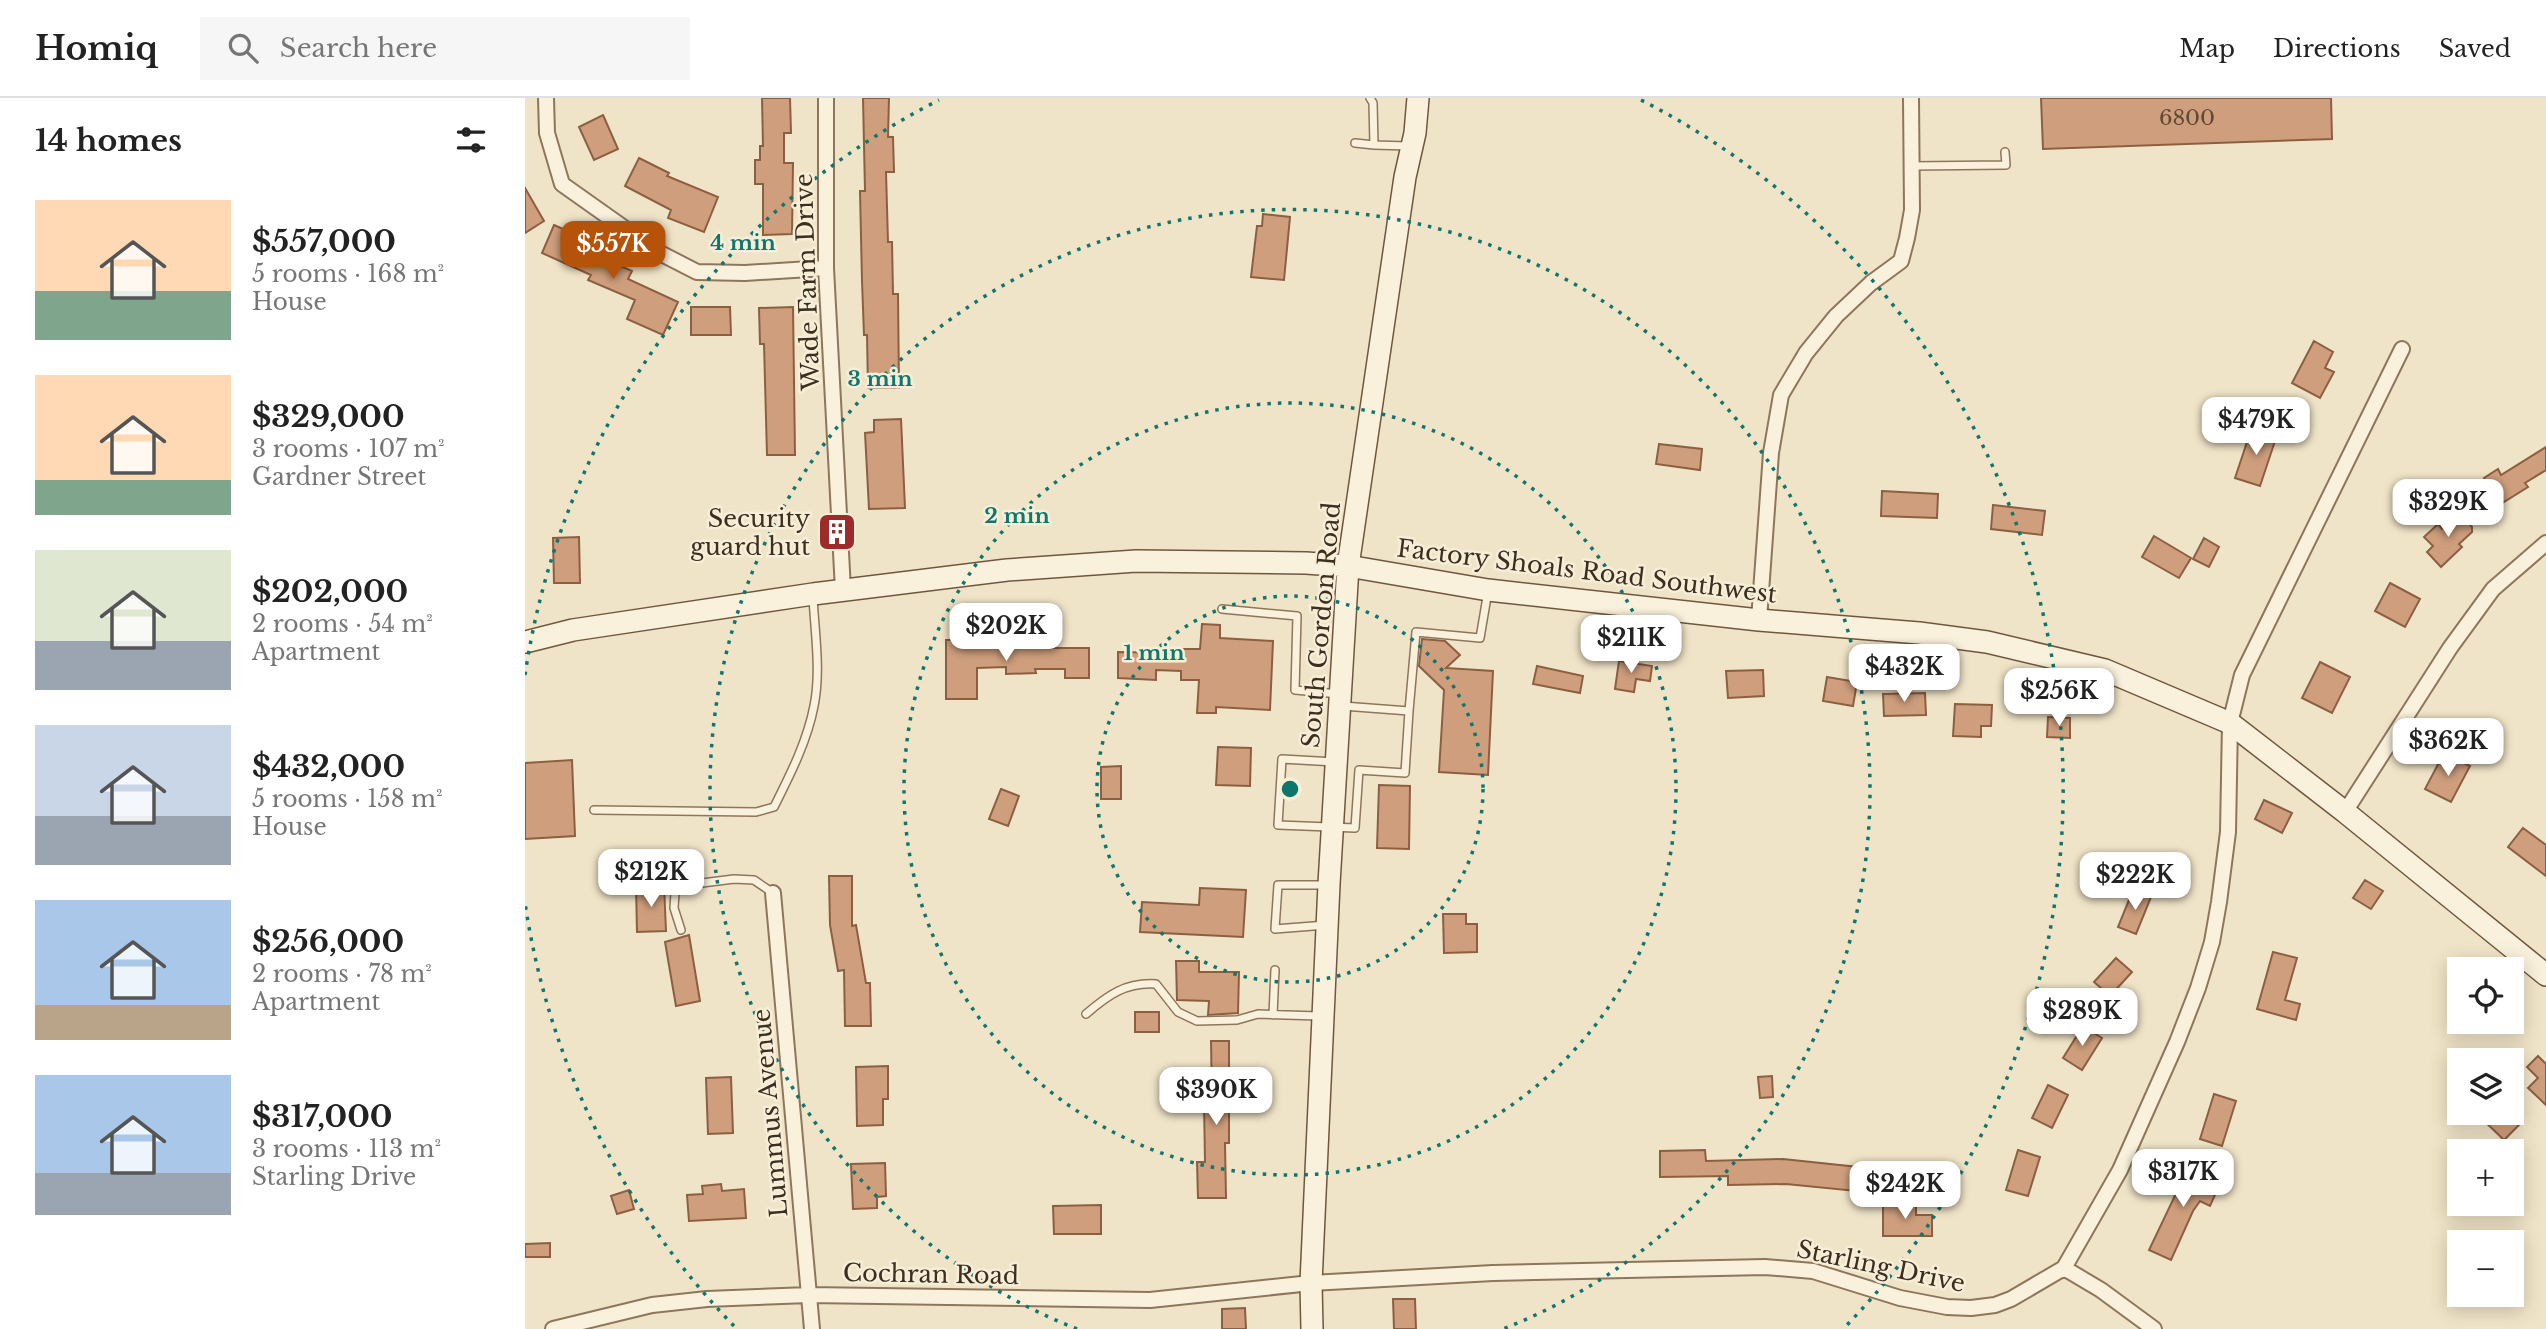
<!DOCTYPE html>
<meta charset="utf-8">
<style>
:root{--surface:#fff;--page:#f6f6f6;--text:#222;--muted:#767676;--line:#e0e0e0;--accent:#b45309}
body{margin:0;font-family:"Libre Baskerville",serif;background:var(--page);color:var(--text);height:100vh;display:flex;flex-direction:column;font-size:26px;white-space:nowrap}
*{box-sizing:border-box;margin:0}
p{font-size:23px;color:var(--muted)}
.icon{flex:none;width:38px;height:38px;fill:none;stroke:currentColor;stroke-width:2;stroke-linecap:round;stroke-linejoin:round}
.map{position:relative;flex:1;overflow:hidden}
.details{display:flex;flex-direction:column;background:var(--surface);width:525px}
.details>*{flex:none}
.fabs{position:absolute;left:1922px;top:859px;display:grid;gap:14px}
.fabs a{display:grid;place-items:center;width:77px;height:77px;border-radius:0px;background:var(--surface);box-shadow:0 4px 18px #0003;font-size:35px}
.price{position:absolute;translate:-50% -60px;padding:0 16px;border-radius:14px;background:#fff;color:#222;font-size:23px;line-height:46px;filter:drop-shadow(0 2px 4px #0008)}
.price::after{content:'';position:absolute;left:50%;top:42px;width:21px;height:16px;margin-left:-10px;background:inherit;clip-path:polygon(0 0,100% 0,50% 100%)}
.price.current{background:var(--accent);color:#fff}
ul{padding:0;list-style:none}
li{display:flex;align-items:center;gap:21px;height:175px;padding:0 35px}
li span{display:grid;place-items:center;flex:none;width:196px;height:140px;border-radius:0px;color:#555}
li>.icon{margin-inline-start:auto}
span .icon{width:84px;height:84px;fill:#fffc;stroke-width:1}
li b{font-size:30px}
h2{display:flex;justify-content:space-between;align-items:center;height:84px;padding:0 35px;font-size:30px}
header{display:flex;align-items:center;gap:42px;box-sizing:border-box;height:98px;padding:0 35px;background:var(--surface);border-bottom:2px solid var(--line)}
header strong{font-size:33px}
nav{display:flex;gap:38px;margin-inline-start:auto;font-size:24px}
.search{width:490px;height:63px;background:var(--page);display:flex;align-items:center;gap:18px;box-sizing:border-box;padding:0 24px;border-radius:0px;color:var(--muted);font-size:26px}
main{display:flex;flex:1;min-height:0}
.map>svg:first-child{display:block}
.building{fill:#cf9f7d;stroke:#8d5f41;stroke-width:2}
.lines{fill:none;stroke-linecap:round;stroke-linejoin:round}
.lane-casing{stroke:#8d765c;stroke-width:10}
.street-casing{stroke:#8d765c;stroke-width:18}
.secondary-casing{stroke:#6f573f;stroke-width:24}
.lane{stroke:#faf1dc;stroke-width:7}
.street{stroke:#faf1dc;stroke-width:14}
.secondary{stroke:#faf1dc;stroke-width:21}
.ring{fill:none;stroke:#0f766e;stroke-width:3.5;stroke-dasharray:3.5 7}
.labels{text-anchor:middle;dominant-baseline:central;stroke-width:5;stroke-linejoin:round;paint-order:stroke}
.number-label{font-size:21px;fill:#624a37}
.street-label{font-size:24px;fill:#3d2e20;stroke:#f7eed8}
.poi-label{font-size:24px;fill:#3d2e20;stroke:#f7eed8;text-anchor:end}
.centre{fill:#0f766e;stroke:#f7eed8;stroke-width:3.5}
.ring-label{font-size:21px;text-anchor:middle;font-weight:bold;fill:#0f766e;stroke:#f7eed8;stroke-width:5;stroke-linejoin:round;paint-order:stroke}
</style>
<header>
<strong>Homiq</strong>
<div class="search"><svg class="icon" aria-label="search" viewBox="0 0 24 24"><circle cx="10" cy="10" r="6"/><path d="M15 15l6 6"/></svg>Search here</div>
<nav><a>Map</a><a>Directions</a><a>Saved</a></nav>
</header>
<main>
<section class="details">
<h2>14 homes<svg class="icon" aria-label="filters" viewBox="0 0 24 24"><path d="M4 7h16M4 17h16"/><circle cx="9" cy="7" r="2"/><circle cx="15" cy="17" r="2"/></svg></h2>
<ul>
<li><span style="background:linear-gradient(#ffd9b3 65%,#7fa58c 0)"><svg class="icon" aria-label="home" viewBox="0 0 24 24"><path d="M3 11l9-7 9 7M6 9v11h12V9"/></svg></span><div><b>$557,000</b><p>5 rooms · 168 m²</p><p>House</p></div></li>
<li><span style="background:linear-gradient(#ffd9b3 75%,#7fa58c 0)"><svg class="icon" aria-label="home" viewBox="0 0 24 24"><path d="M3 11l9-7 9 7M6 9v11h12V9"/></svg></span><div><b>$329,000</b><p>3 rooms · 107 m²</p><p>Gardner Street</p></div></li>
<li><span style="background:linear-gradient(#dfe7d0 65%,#9aa5b1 0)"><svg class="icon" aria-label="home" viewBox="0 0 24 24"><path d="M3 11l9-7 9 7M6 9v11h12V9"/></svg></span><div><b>$202,000</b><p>2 rooms · 54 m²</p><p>Apartment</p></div></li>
<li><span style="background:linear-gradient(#c9d6e8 65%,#9aa5b1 0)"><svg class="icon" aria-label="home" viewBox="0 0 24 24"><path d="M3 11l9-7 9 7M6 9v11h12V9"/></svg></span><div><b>$432,000</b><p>5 rooms · 158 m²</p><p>House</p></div></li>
<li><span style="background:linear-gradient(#a9c7e8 75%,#b9a48a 0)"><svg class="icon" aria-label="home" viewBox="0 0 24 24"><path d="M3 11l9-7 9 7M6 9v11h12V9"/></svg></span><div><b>$256,000</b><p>2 rooms · 78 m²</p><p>Apartment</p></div></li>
<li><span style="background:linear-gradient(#a9c7e8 70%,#9aa5b1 0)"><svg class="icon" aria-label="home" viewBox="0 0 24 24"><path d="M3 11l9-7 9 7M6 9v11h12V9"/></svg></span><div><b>$317,000</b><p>3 rooms · 113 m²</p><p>Starling Drive</p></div></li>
</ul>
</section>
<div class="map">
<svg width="2021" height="1231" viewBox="0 0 2021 1231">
<rect width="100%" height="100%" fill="#f0e4c8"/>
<path class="building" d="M237,0H265L266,35H259V65H268L267,136L238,137V86H230V62H235V48H238Z
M338,0H364L363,39H368L369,74H361L363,144H367L368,196H373L374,290H343L342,237H339L337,183L335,93H340Z
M1516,0H1806L1807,41L1518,51Z
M78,17L93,51L69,62L54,29Z
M114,60L144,75L142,78L193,99L179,134L143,120L146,112L100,88Z
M0,90L19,123L0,135Z
M738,116L765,119L759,182L726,179L732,128H737Z
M29,127L47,135L45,140L63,149L61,153L107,173L103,181L153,204L138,237L102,221L110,202L63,182L66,177L17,155Z
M166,209H205L206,237H166Z
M268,209L270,357H242L239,246H235L234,210Z
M1789,243L1808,254L1800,270L1809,274L1795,300L1767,285Z
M376,321L380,410L344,411L340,335L349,334V322Z
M1727,329L1752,337L1735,388L1710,380Z
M1134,346L1177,351L1175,372L1131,366Z
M2021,349V372L2000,385L2003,389L1963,414L1953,397L1965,389L1959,380L1973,371L1976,377Z
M1357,393L1413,396L1412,420L1356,418Z
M1468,407L1520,413L1517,437L1466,431Z
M1934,415L1947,429V434L1934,446L1937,449L1916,469L1902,454L1908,448L1899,439L1913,426L1917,431Z
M1629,438L1666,460L1654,480L1617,459Z
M54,439L55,485H29L28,440Z
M1679,440L1694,449L1684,469L1668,461Z
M1865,485L1895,501L1880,529L1850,513Z
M677,526L695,527V540L748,543L745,612L691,609V615H672L674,582H656V573L631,572V582L593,580V554L656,555V551H675Z
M897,541L920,543L935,557L921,570L968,573L963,677L914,674L919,592L894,568Z
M421,542H452V545L510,544V550H564V580H540V571H510L511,575L481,576V569L452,570V601H421Z
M1094,563L1127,568L1125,583L1111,581L1109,594L1090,591Z
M1795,564L1825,579L1807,615L1777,600Z
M1012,568L1058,578L1055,595L1008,586Z
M1238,572L1239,598L1203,600L1201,573Z
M1302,579L1332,584L1328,608L1298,603Z
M1400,595L1401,617L1359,618L1358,596Z
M1430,606L1467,607L1466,628H1456V639L1428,638Z
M1523,619L1545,620V640L1522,639Z
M693,649L726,650L725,688L691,687Z
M1919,655L1945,668L1926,704L1900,691Z
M47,662L50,738L0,741V665Z
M596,668V701H576V669Z
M854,687L885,688L884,751L852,750Z
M476,691L494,698L483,728L464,721Z
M1739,702L1767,715L1757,735L1730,721Z
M1998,730L2021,747V778L1983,749Z
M304,778H327V828L331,827L341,885H345L346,928H320L319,872L313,873L305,827Z
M1840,782L1858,793L1846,811L1828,800Z
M139,787L141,833L112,834L111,788Z
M675,790L721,792L718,839L615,834L617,804L674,807Z
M1608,792L1626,799L1611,836L1593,829Z
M918,816H941V826H952V854L919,855Z
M164,837L175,903L151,908L140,844Z
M1748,854L1772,860L1760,902L1775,906L1771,922L1732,911Z
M1591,860L1607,874L1585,898L1569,884Z
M651,863H674V874H714L713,915L683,917L684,903L652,902Z
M610,914H634V934H610Z
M1558,928L1577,940L1557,972L1538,960Z
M686,943H704V1045H700L701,1100H673L672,1064H680L679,1005H687Z
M2013,958L2021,966V1007L2003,990L2013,980L2002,969Z
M363,968V1001H358V1027L332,1028L331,969Z
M1247,978L1248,999L1235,1000L1233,979Z
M206,979L208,1035L183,1036L181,980Z
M1523,987L1543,997L1527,1030L1507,1020Z
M1689,996L1711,1003L1697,1048L1675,1041Z
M1951,1015H1987L1997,1024L1979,1042Z
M1180,1052L1181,1063L1258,1061L1333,1069L1331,1093L1261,1086L1203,1087V1078L1135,1079V1053Z
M1493,1052L1515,1059L1503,1098L1481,1092Z
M1666,1064L1686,1073L1681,1082L1694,1088L1685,1108L1675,1103L1668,1113L1646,1162L1624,1152Z
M360,1065L361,1098L352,1099V1110L328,1111L326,1066Z
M196,1086L197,1093L219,1091L221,1120L164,1123L162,1097L178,1096L177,1088Z
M104,1092L109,1111L92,1116L86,1098Z
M1358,1104L1391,1105V1117H1407V1138H1358Z
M576,1107V1136H529L528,1108Z
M25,1145V1159H0V1146Z
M868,1201H890L891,1231H869Z
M720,1210L721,1231H697V1211Z"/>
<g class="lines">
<defs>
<path id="lane" d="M830,45L849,47L848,5L845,0
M849,47L883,48
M1387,68L1481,67L1480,54
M697,511L772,518L770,592L814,596
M884,613L891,534L955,540L963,493
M810,664L757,661L753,727L830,730L834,672L880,675L884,613L818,608
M69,712L231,714L249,709C265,677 282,644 289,608C296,574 290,535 288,500
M800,787H753L750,831L801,827
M156,832L149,810L150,795L161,787L209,781L229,782L248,795
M561,916C583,897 601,884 631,886L653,914L672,923L712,922L733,916L794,918
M748,917L750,872"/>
<path id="street" d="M21,0L22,35L37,86L133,154L172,174L220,175L301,170
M301,0V170L318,492
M1234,522L1246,355L1256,297L1281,255L1311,218L1346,185L1376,163L1382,140L1387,112L1386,0
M1820,714L1925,550L1968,491L2021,445
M248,795L287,1231
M1539,1170L1576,1192L1629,1231
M28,1231L127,1207L182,1201L284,1197L625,1202L786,1185L968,1175L1240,1169L1288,1173L1375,1200L1422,1209L1446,1210L1470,1207L1486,1201L1539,1170L1595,1072L1652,944L1673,890L1687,844L1694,804L1703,734L1705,625L1717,577L1877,251"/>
<path id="secondary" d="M0,544L48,532L288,496L482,472L611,463L781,465L823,468L963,492L1234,522L1394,535L1462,544L1580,572L1705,625L1820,714L2021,877
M787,1231L786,1185L804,786L823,468L880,79L890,35L893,0"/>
</defs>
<use href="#lane" class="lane-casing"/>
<use href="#street" class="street-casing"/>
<use href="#secondary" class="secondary-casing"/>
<use href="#lane" class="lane"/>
<use href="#street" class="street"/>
<use href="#secondary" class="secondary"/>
</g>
<g class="ring">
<circle cx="765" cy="691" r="193"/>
<circle cx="765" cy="691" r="386"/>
<path d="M552 1231A580 580 0 1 1 978 1231"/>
<path d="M209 1228A773 773 0 0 1 0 805M0 577A773 773 0 0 1 414 2M1116 2A773 773 0 0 1 1321 1228"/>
</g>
<defs>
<symbol id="building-square" viewBox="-11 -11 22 22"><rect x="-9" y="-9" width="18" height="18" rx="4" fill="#9e2a2b" stroke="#f7eed8"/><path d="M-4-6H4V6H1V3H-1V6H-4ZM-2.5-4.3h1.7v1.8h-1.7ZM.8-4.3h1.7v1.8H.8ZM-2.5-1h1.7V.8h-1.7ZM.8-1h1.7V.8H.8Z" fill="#fff"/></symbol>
</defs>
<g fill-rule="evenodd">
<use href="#building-square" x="290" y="412" width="44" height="44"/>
</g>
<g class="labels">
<g class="number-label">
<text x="1662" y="20">6800</text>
</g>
<g class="street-label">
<text transform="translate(282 184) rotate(-92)">Wade Farm Drive</text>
<text transform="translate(1062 473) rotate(7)">Factory Shoals Road Southwest</text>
<text transform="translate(796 527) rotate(-85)">South Gordon Road</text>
<text transform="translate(245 1015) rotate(-95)">Lummus Avenue</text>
<text transform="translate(1356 1168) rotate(12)">Starling Drive</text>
<text transform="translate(406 1176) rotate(1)">Cochran Road</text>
</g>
<g class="poi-label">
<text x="285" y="420">Security<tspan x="285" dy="28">guard hut</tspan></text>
</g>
</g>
<circle cx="765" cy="691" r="10" class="centre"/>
<g class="ring-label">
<text x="218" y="152">4 min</text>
<text x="355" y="288">3 min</text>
<text x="492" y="425">2 min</text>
<text x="629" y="562">1 min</text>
</g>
</svg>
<div class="fabs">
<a><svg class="icon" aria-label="locate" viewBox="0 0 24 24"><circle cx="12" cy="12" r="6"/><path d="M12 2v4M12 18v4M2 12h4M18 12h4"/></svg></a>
<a><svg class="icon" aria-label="layers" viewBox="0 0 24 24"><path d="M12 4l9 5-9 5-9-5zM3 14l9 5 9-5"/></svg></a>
<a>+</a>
<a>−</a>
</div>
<b class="price current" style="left:88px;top:183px">$557K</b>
<b class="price" style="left:1731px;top:359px">$479K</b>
<b class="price" style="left:1923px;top:441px">$329K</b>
<b class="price" style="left:481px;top:565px">$202K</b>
<b class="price" style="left:1106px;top:577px">$211K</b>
<b class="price" style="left:1379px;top:606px">$432K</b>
<b class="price" style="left:1534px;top:630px">$256K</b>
<b class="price" style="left:1923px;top:680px">$362K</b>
<b class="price" style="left:126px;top:811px">$212K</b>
<b class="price" style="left:1610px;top:814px">$222K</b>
<b class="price" style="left:1557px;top:950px">$289K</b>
<b class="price" style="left:691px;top:1029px">$390K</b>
<b class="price" style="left:1658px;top:1111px">$317K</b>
<b class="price" style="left:1380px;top:1123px">$242K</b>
</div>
</main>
